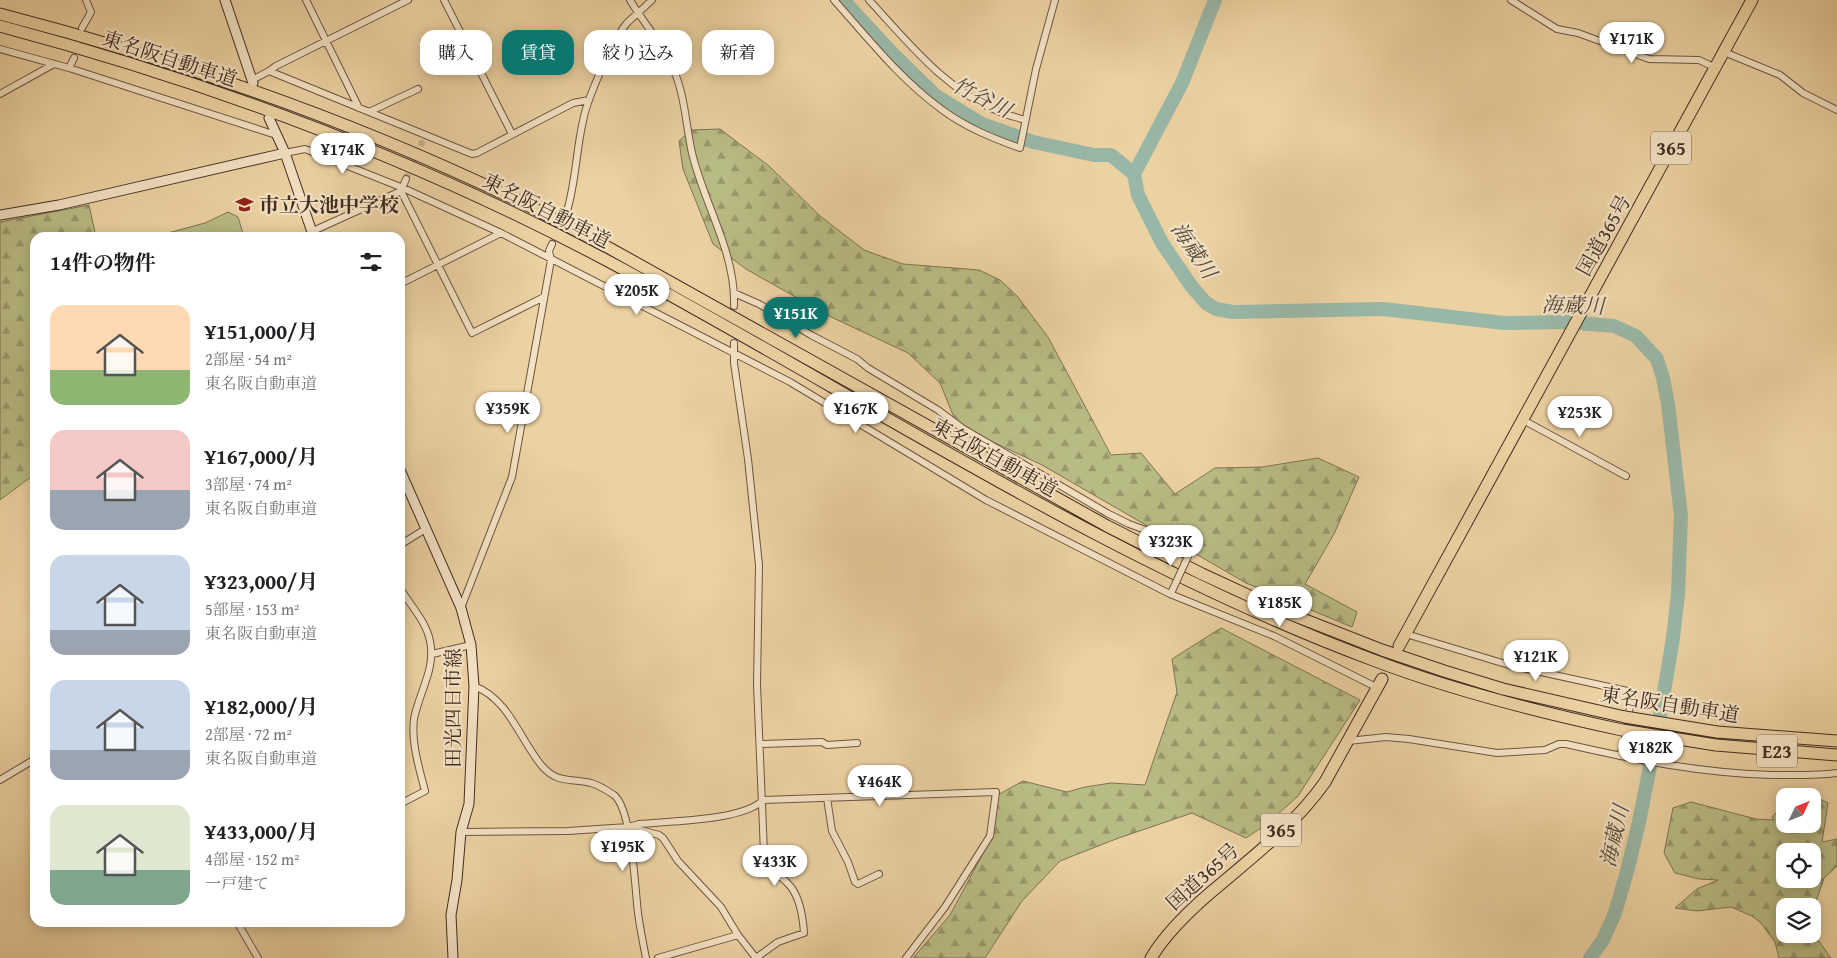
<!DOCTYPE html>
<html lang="ja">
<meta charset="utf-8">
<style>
:root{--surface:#fff;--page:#f2f2f2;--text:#202124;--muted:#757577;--accent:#0f766e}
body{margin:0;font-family:"Gentium Book Plus","Noto Serif JP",serif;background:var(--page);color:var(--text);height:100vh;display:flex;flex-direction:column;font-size:19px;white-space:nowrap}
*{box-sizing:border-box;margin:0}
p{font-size:16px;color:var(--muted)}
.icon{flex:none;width:28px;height:28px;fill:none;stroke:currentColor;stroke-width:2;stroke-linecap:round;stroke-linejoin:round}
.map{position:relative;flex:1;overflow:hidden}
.side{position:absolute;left:30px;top:232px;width:375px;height:695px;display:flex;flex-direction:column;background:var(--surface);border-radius:15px;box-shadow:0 2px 12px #0003}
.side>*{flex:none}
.guide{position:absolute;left:420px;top:30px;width:475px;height:45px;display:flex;gap:10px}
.needle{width:32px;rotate:47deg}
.fabs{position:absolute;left:1776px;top:788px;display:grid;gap:10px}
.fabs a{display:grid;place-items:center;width:45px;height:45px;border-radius:10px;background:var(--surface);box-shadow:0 2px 12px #0003;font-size:25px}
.price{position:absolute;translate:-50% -42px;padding:0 11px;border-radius:18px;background:#fff;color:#222;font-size:16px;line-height:32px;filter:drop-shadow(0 1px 2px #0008)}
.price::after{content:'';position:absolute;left:50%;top:30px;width:15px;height:11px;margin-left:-8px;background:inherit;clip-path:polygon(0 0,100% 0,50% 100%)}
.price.on{background:var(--accent);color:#fff}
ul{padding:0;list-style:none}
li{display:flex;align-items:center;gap:15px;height:125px;padding:0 20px}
li span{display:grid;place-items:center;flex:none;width:140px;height:100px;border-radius:15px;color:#555}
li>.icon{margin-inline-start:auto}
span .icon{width:60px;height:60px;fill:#fffc;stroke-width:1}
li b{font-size:21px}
h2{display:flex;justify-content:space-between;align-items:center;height:60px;padding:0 20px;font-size:21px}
.tag{padding:0 18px;border-radius:15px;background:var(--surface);box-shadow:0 2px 12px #0003;font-size:18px;line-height:45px}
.tag.on{background:var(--accent);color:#fff}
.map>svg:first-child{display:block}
.forest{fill:url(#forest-firs);stroke:#7d7453;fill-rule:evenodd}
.pitch{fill:#b9bb84;stroke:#7d7453}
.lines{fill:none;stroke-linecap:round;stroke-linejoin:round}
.river{stroke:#99b7a6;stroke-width:14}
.street-tunnel{stroke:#cab088;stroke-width:6;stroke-dasharray:6 3;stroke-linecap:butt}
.street-casing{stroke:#6c5642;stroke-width:8}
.secondary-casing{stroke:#412d22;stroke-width:11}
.highway-casing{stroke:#412d22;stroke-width:13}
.street{stroke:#f3e1c3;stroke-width:6}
.secondary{stroke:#f3e1c3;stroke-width:9}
.highway{stroke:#ecd1a2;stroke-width:11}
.street-bridge-casing{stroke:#6c5642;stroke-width:8;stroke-linecap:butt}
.highway-bridge-casing{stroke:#412d22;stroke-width:13;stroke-linecap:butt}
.street-bridge{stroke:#f3e1c3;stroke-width:6}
.highway-bridge{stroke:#ecd1a2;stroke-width:11}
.labels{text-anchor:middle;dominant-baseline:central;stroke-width:4.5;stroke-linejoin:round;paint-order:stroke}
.shield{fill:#f3e1c3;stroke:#766352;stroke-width:1}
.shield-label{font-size:19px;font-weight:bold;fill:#412d22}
.street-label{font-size:20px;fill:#412d22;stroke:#f3e1c3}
.poi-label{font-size:20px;font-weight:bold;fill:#412d22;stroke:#f3e1c3;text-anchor:start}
.water-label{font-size:21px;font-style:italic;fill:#53493c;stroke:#f3e1c3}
</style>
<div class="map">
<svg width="1837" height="958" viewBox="0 0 1837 958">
<defs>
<pattern id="forest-firs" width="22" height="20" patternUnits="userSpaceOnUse" patternTransform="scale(1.25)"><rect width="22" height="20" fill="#b9bb84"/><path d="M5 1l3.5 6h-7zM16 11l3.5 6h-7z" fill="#98986c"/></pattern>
</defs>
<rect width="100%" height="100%" fill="#ecd1a2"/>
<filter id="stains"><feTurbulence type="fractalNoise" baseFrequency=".004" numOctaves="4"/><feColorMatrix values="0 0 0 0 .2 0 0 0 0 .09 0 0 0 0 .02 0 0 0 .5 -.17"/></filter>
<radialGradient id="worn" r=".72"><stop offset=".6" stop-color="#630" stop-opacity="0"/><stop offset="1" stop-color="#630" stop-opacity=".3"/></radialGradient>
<path class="forest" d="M720,129L769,166L820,216L864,250L903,264L979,270L1000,280L1017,296L1048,337L1111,455L1141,453L1175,494L1215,468L1262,467L1318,458L1359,477L1334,534L1305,584L1357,612L1352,627L1246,583L1042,465L957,425L940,383L908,353L829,316L746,269L713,244L683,169L679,141L691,130Z
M89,205L96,237L35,238V474L0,500V222Z
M1221,628L1360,700L1298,796L1267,824L1246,838L1192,813L1116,839L1060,861L1022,901L985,958H913L950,915L987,846L994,797L1023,781L1067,792L1085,787L1111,783L1145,785L1177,692L1172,659Z
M1799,789L1828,803L1822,842L1837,839V866L1824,878L1813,910L1812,906H1785V934L1813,933L1831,958H1779L1775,942L1761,923L1752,916L1731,907L1697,911L1675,908L1697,889L1718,880L1699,879L1675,873L1664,853L1673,808L1691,802L1756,819L1774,820L1772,817L1785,804V824H1812V796H1792ZM1785,851H1812V879H1785Z"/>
<path class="pitch" d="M228,212L238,217L244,237H153L205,223Z"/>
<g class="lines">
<path class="river" d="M843,0L891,52L936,96L982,124L1033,142L1094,155H1111L1134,174
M1215,0L1182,83L1134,174L1138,195L1162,243L1192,287L1206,303L1216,309L1233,312L1383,309L1504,323L1566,322L1614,326L1636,336L1657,359L1663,378L1668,404L1681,516L1678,594L1673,638L1660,716L1639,822L1628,868L1615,913L1603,940L1590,958"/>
<path class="street-tunnel" d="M406,179L423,140
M552,244L567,211"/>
<defs>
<path id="street" d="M306,0L359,108
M444,0L512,134
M630,0C644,24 664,45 674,71C685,96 686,126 692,153C704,204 736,253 734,306
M834,0C867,37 900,79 941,109C965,127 992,138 1020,148L1036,69L1055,0
M869,0C908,42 945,90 1000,112C1008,116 1017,117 1025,120
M1511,0L1557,29L1578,33L1649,59L1699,60L1716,68
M82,28L91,12L86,0
M0,49L69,68L276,135
M1724,52L1780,75L1803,93L1837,110
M69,68L74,58
M269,71L276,66L408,0
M252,80L269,71L472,154L477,153L573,103L589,100
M0,94L54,64
M369,112L418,89
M285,153L305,149L403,188L501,233L790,382L986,500L1170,594L1274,636L1378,688
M401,191L472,333L544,297
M567,211C576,181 576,151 583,121C587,99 613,39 627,23C635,15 644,8 652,0
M313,231L401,191L406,179
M400,284L501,233
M734,293L759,304L811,335L857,359L868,368L938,410L962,428L1107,513L1129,524L1192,547L1190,552
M1523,420L1626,476
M400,545L427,528
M400,588C410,605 426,621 430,641C436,669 419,692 414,719C411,743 419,767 425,791L400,804
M461,608L512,477L551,260L549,251L552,244
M1406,634L1509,665L1632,692L1624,747L1619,756
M432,654L471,645
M474,686C509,699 520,740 542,766C558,784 570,778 591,783C598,785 608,791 614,795C632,809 635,889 638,913C640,928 643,943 646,958
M1348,741L1386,737L1409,739L1497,753L1545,750L1559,744H1566C1636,760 1700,773 1772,775C1794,775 1815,776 1837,773
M760,744L822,742L827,745L857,743
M0,780L35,759
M827,798L832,831L848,862L855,882L858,884L879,874
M629,827L659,835L663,838L678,861L721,907L738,935
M461,832L568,831L628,827L639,824C669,821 743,821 763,800L996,792L990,836L945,907L906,958
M237,922L258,958
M658,958L738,935L756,958L778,942L804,933C803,918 800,899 791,887C779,872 770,875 764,853L757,685L759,565L748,459L734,363V343"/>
<path id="secondary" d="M225,0L253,83
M269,118L285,153L314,238
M0,215L59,205L285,153
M400,470L461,608L471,645L474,686L469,804L461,832L457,880L451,915L453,958"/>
<path id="highway" d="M0,14C182,61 362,124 531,207C558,221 585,235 611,249L1107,526L1202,574L1280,610L1382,650L1444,671L1503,689L1625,717
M0,26C210,82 414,158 606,260C860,396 1103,559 1373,660C1454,691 1538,712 1622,730
M1399,646L1752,0
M1717,732L1837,741
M1716,745L1837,755
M1151,958C1166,933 1188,912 1210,893C1250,859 1295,825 1325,782L1382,679"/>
</defs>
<use href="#street" class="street-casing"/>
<use href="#secondary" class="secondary-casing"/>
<use href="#highway" class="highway-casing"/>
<use href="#street" class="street"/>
<use href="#secondary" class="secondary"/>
<use href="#highway" class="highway"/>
<defs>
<path id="street-bridge" d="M1172,591L1190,552"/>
<path id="highway-bridge" d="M1625,717L1717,732
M1622,730L1716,745"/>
</defs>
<use href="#street-bridge" class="street-bridge-casing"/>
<use href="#highway-bridge" class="highway-bridge-casing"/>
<use href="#street-bridge" class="street-bridge"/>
<use href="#highway-bridge" class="highway-bridge"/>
</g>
<defs>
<symbol id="school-bare" viewBox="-9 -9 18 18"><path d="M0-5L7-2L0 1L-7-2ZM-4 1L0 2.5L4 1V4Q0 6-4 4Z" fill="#8f2418" stroke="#f3e1c3" stroke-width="2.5" paint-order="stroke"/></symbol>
</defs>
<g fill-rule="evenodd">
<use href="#school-bare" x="232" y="192" width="25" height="25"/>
</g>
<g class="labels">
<g class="shield">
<rect x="1651" y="131.5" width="40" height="33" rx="4"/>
<rect x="1757" y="734.5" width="40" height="33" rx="4"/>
<rect x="1261" y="813.5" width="40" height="33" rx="4"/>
</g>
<g class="shield-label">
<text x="1671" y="148">365</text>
<text x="1777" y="751">E23</text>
<text x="1281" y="830">365</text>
</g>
<g class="street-label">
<text transform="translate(170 58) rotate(18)">東名阪自動車道</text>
<text transform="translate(547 210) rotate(27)">東名阪自動車道</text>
<text transform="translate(1603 235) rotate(-61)">国道365号</text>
<text transform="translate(995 457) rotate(29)">東名阪自動車道</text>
<text transform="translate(1670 704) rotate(9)">東名阪自動車道</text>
<text transform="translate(452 708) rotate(-90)">田光四日市線</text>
<text transform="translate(1202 876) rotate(-42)">国道365号</text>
</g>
<g class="poi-label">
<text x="259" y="204">市立大池中学校</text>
</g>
<g class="water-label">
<text transform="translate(982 97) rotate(27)">竹谷川</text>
<text transform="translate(1194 250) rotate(56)">海蔵川</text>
<text transform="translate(1573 305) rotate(2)">海蔵川</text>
<text transform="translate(1614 836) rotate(-77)">海蔵川</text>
</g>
</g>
<rect width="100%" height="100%" filter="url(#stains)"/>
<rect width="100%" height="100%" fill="url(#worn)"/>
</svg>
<div class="fabs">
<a><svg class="needle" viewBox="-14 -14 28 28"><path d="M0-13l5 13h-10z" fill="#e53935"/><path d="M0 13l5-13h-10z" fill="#757577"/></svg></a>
<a><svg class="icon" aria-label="locate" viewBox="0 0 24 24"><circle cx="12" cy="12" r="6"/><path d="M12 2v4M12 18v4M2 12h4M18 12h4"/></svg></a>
<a><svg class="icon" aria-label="layers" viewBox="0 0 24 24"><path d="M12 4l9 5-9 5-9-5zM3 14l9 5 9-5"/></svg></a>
</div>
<b class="price" style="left:1632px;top:64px">¥171K</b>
<b class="price" style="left:343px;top:175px">¥174K</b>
<b class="price" style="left:637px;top:316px">¥205K</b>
<b class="price on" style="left:796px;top:339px">¥151K</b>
<b class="price" style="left:508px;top:434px">¥359K</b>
<b class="price" style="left:856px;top:434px">¥167K</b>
<b class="price" style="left:1580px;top:438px">¥253K</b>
<b class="price" style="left:1171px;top:567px">¥323K</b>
<b class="price" style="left:1280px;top:628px">¥185K</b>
<b class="price" style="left:1536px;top:682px">¥121K</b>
<b class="price" style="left:1651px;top:773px">¥182K</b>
<b class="price" style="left:880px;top:807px">¥464K</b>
<b class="price" style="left:623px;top:872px">¥195K</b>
<b class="price" style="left:775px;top:887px">¥433K</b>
<div class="guide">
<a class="tag">購入</a>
<a class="tag on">賃貸</a>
<a class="tag">絞り込み</a>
<a class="tag">新着</a>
</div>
<section class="side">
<h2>14件の物件<svg class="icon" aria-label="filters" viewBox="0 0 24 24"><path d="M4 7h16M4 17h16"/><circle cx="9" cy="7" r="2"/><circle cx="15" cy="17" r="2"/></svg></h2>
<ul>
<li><span style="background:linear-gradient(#ffd9b3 65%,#8fb573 0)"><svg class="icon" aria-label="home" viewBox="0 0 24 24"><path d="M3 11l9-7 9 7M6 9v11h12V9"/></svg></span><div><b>¥151,000/月</b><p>2部屋 · 54 m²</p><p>東名阪自動車道</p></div></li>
<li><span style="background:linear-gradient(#f6c9c9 60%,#9aa5b1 0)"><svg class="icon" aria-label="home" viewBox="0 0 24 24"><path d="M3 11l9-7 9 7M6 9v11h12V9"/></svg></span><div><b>¥167,000/月</b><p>3部屋 · 74 m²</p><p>東名阪自動車道</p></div></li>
<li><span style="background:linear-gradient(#c9d6e8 75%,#9aa5b1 0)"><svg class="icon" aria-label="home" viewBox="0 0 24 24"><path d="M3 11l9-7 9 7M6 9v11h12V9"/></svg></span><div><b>¥323,000/月</b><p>5部屋 · 153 m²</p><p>東名阪自動車道</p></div></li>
<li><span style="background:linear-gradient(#c9d6e8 70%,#9aa5b1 0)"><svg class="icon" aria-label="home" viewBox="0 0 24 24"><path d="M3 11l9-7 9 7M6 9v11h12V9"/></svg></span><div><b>¥182,000/月</b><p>2部屋 · 72 m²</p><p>東名阪自動車道</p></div></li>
<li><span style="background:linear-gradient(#dfe7d0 65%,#7fa58c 0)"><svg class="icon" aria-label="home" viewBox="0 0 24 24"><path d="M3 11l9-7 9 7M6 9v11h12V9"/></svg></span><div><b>¥433,000/月</b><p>4部屋 · 152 m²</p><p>一戸建て</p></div></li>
</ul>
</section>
</div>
